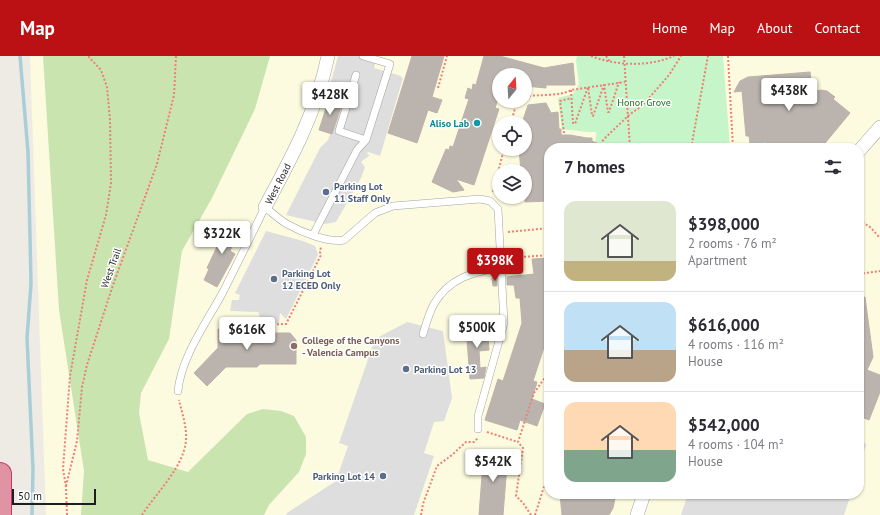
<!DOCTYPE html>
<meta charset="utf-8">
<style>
:root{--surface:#fff;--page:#f2f2f3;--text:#2b2b33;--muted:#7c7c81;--line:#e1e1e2;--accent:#bb1115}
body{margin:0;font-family:"PT Sans",sans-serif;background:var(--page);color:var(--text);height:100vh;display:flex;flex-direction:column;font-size:15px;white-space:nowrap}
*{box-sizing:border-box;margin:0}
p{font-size:13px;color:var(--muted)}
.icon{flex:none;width:22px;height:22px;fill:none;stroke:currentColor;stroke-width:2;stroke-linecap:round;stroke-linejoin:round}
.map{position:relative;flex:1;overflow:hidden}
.details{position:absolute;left:544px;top:87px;width:320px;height:356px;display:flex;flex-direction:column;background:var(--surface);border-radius:16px;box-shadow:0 1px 3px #0004}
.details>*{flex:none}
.needle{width:26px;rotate:18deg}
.buttons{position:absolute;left:492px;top:12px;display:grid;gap:8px}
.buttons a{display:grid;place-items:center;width:40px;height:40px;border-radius:50%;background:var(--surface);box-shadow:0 1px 3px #0004;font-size:20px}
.scale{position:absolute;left:12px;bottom:10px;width:84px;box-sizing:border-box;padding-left:4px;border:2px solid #1e1e1e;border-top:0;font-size:11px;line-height:14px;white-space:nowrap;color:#1e1e1e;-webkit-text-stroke:3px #fff;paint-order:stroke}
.price{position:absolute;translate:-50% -34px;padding:0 9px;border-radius:4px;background:#fff;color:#222;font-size:13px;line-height:26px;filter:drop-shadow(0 1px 2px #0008)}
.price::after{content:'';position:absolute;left:50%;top:24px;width:12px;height:9px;margin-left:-6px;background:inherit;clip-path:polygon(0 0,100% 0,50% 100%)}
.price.active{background:var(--accent);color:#fff}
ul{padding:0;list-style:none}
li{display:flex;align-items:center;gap:12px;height:100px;padding:0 20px}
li+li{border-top:1px solid var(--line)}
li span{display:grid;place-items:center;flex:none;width:112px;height:80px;border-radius:12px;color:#555}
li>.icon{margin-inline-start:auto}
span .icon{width:48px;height:48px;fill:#fffc;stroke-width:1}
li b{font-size:17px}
h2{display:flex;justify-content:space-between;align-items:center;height:48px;padding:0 20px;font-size:17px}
header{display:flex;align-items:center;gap:24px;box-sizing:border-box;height:56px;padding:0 20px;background:var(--accent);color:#fff}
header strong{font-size:19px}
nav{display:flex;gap:22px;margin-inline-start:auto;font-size:14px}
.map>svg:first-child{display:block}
.education{fill:#fcfbdf;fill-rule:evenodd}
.grass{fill:#cae4af}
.park{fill:#c5f5c8}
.parking{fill:#dedede}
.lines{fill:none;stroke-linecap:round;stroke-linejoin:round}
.stream{stroke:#a9ced8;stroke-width:3.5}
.building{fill:#bbb4ae;stroke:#beb1a8}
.lane-casing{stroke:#a2a2a2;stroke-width:8}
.street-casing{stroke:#a2a2a2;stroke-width:14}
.highway-casing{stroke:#cb336b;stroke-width:24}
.path{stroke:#ee7f76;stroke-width:2;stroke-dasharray:2 2;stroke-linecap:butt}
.lane{stroke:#fff;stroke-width:7}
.street{stroke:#fff;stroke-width:13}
.highway{stroke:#df93a3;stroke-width:22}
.culture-dot{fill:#0f9aa8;stroke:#fff;stroke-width:1.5}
.service-dot{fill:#5c6f8a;stroke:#fff;stroke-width:1.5}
.education-dot{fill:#8d6e63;stroke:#fff;stroke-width:1.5}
.labels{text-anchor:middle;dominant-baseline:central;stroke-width:3;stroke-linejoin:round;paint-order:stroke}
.park-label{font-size:10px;fill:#15731a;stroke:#fff}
.culture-label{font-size:10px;font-weight:bold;fill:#0d838f;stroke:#fff;text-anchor:end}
.street-label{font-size:10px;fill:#1e1e1e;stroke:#fff}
.service-label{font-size:10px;font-weight:bold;fill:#4e5e75;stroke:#fff;text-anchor:start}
.education-label{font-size:10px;font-weight:bold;fill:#785e54;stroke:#fff;text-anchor:start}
</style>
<header>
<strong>Map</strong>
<nav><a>Home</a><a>Map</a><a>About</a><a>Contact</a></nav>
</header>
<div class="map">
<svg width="880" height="459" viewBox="0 0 880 459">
<rect width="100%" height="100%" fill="#eeebe5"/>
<path class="education" d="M30,0H880V459H46ZM499,19H525V45H499ZM499,67H525V93H499ZM549,92H859V438H549ZM499,115H525V141H499Z"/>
<path class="grass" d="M43,0H270L255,53L212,142L182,195L169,283L141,337L139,357L148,404L188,416L247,358L263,353L281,355L294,360L306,381V398L299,416L269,449L264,459H81L84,415L59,254Z"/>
<path class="park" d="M577,0H723L730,92H595L596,76C584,77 574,73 562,74L558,42L573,38L579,28L576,5Z"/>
<path class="parking" d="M338,0H377L374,12L401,20V21L403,22L380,100L368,96L367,98L370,99L361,106L365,111L361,122L336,166L325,168L286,159L320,92L328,84L342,47L338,45L340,37L329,33Z
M266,175L303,185L315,190L318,199L286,263L280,257L279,267L260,268L259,257L258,256L230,255L232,244H239L240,239L235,237Z
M407,266L443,275L452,342L444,365L434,366L424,397L434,400L414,459H286L287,457L336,425L348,390L339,387L375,283Z
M859,386L865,387L866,389L859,412Z
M688,438H851L844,459H681Z"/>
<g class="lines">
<path class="stream" d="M20,0L28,96L30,180L31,228L27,282L33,413L32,459"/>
</g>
<path class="building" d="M412,0H444L432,41L442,44L437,57L428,54L417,87L388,77Z
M484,0H500L544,12L573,7L575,29H546V32L525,30V19H499V40L495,52L499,53L474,129L456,123L464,134L453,136L432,126L446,93L449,94L450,90L453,91L469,43L465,42L468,32L472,34L473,28L476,29Z
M810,16L812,36L821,34L827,35L835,41L833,43L850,57L821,92H767L766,86L750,88L749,80H746L742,35L734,36L740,25L748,21Z
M329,43L342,47L332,78L319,74Z
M546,47L551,57L558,56L559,73H561V79H570L587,82H592V85L609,92H549V145L525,146V115H521L519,93H525V67H522L528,49Z
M229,165L241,170L230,195L235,198L217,231L204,224L209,213L207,212Z
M549,202V276L533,325L537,326L532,343L545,348L537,370L520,364L517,374L485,364L498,323L503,325L522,267L520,242H516L514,229H507V221L534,218L532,203Z
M492,222H497V230H493Z
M865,241L873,301L867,314L880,319V336L869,364L859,360V242Z
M223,266H237V272H242V277H290L296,284V308H260L257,311H226L207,330L194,317L218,292V273H223Z
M487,269L489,294L479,295L480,312L486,311L484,322L470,323L466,271Z
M484,394L508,396L503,459H479Z
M560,438H616L613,452L609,459H562Z"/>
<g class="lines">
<defs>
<path id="lane" d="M356,19L339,75L366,84
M313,179L357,94L366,84L390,8L363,0
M423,278C426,268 429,257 434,248C449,222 473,216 501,211
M178,335C181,301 207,266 223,236C237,208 251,180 265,151C272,157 280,164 287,168C301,176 328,187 344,184L375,157L393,150L480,143L490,145L498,153L504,267L478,360V373"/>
<path id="street" d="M859,95L880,71
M265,151C291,103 317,55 328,0
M637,459L644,438"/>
<path id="highway" d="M0,418V459"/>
</defs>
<use href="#lane" class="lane-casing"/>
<use href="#street" class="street-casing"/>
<use href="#highway" class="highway-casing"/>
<path class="path" d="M591,0C617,10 648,11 674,0
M606,0L610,6
M624,0L630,92
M728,0L733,92
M438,32L447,0
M571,34L573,67L575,68L588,31L592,59L593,60L604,29L608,56H609L619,26
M525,40C536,39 562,40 571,34L625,26
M511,67L517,45
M564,77L560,45L571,42
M598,92L604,83L629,59L643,49L669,19L681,0
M691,92L708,0
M493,136L504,93
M859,164L870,171L880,182
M548,172L549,188
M508,176L549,172
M508,202L549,199
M859,218L880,215
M261,269L286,268L321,199L320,196L321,191
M487,376L518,386
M66,430L77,385L82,331L87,309L112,232L157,108L174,39L176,0
M67,459L66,431L63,413L70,320L87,224L106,159L111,127L110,64L107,31L101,14L88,0
M142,459C156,437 184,411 186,384C187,371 182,357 179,344
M421,459L423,448L437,410L452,399L466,386H474L478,382
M531,459L523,447L516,440L523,392L518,386L534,337L544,323L549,309
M535,459L549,415"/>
<use href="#lane" class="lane"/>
<use href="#street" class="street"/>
<use href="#highway" class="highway"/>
</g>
<circle class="culture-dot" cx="477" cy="67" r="4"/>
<g class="service-dot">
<circle cx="326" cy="136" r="4"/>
<circle cx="274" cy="223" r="4"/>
<circle cx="406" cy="313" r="4"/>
<circle cx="383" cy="420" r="4"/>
</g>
<circle class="education-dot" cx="294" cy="290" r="4"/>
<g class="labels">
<g class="park-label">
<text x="644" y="46">Honor Grove</text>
</g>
<g class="culture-label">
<text x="469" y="67">Aliso Lab</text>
</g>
<g class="street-label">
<text transform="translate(278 128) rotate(-63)">West Road</text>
<text transform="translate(111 212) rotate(-70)">West Trail</text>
</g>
<g class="service-label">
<text x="334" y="130">Parking Lot<tspan x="334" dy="12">11 Staff Only</tspan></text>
<text x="282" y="217">Parking Lot<tspan x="282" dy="12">12 ECED Only</tspan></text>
<text x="414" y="313">Parking Lot 13</text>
<text x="375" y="420" text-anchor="end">Parking Lot 14</text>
</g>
<g class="education-label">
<text x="302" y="284">College of the Canyons<tspan x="302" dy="12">- Valencia Campus</tspan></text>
</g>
</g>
</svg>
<div class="buttons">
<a><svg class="needle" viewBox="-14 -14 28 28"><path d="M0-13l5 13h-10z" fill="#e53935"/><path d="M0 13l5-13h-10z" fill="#7c7c81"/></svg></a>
<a><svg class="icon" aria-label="locate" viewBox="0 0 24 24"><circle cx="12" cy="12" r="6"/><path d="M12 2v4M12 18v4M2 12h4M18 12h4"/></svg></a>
<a><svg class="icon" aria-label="layers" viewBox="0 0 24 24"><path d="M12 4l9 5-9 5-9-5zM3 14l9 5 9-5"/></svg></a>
</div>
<div class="scale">50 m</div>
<b class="price" style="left:789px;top:56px">$438K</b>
<b class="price" style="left:330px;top:60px">$428K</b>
<b class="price" style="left:222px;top:199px">$322K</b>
<b class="price active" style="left:495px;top:226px">$398K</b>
<b class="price" style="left:477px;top:293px">$500K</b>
<b class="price" style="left:247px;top:295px">$616K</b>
<b class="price" style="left:493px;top:427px">$542K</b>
<section class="details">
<h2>7 homes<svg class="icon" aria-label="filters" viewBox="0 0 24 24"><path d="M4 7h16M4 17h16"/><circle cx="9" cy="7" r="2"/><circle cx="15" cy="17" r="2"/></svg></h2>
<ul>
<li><span style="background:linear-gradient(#dfe7d0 75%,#c2b280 0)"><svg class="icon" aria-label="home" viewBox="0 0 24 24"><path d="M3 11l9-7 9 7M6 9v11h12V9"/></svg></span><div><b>$398,000</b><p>2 rooms · 76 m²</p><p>Apartment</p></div></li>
<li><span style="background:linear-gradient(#bfe0f5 60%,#b9a48a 0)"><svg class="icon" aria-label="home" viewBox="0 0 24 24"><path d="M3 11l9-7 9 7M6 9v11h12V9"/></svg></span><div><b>$616,000</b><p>4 rooms · 116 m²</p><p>House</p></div></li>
<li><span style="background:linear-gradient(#ffd9b3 60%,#7fa58c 0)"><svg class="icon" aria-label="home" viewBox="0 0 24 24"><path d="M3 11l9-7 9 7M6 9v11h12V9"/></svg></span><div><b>$542,000</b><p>4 rooms · 104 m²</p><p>House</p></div></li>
</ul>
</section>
</div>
